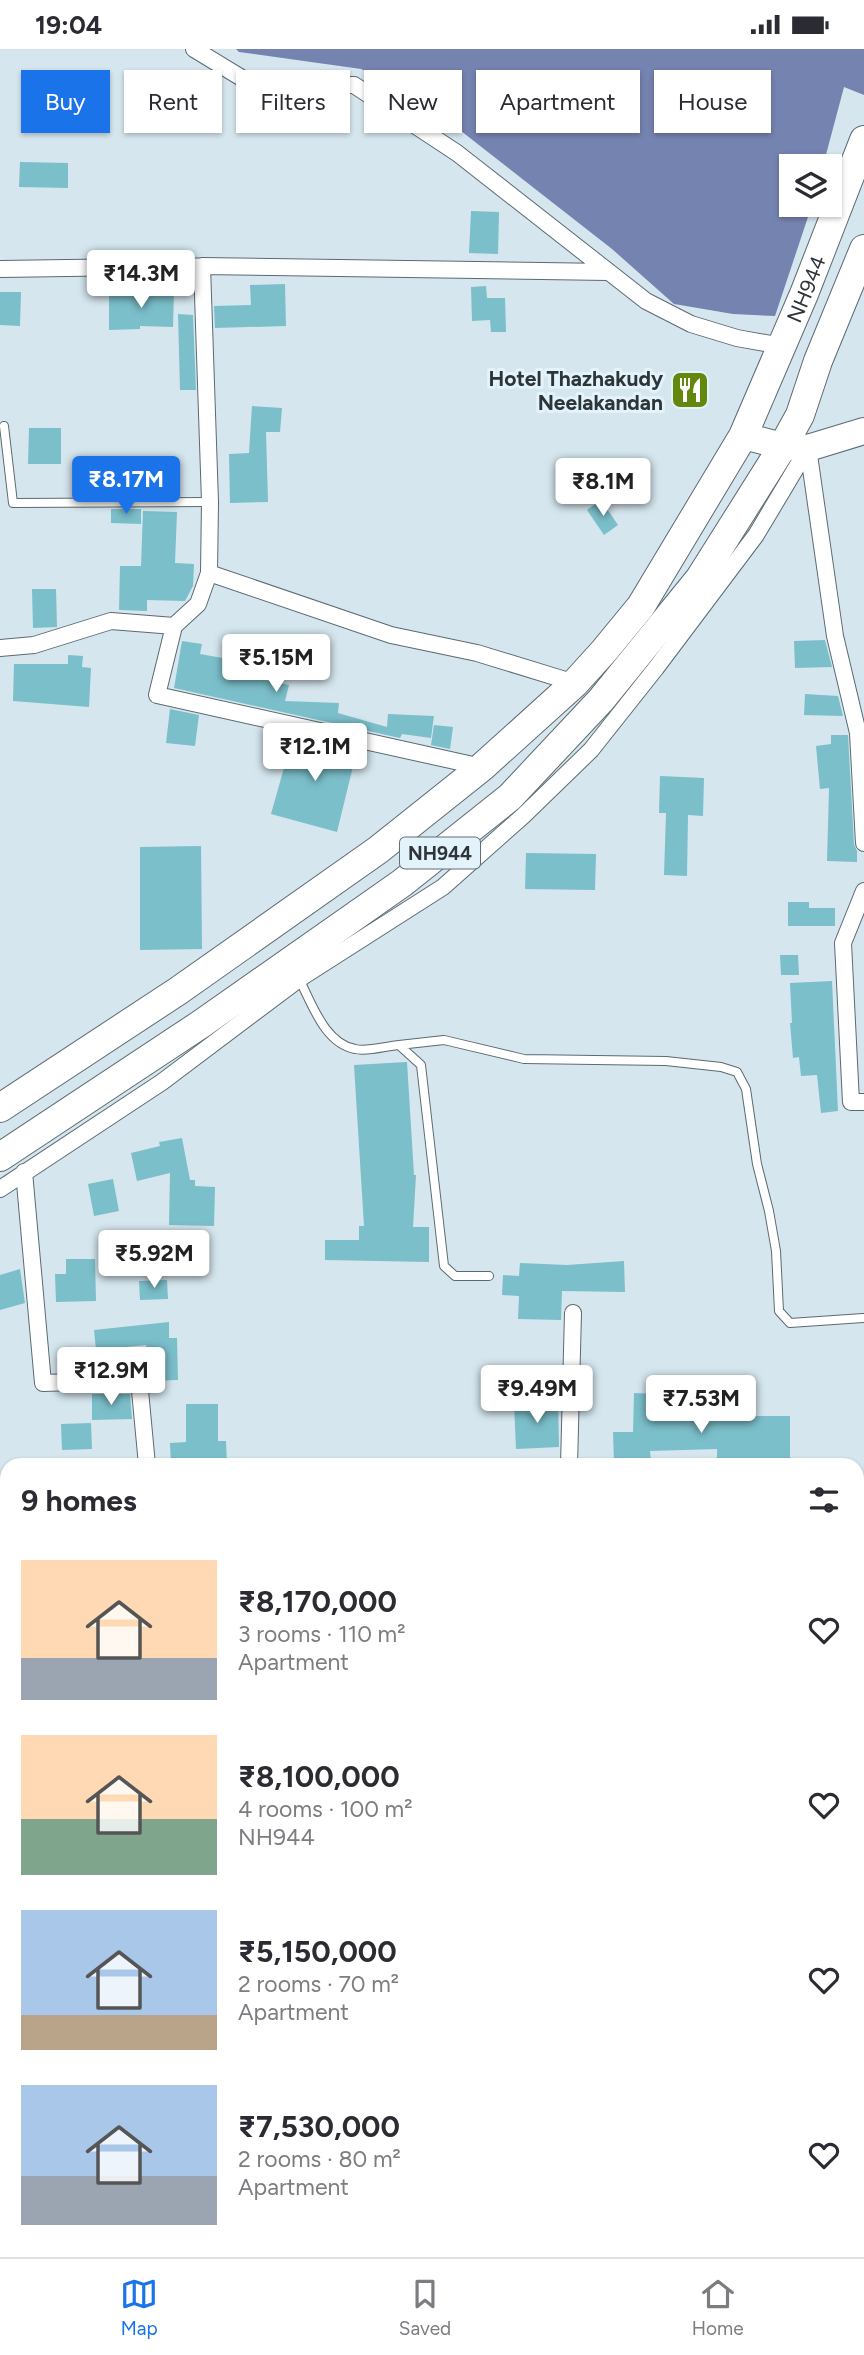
<!DOCTYPE html>
<meta charset="utf-8">
<style>
:root{--surface:#fff;--page:#f7f7f7;--text:#2b2b33;--muted:#7c7c81;--line:#e1e1e2;--accent:#1a73e8}
body{margin:0;font-family:Figtree,sans-serif;background:var(--page);color:var(--text);height:100vh;display:flex;flex-direction:column;font-size:26px;white-space:nowrap}
*{box-sizing:border-box;margin:0}
p{font-size:23px;color:var(--muted)}
.icon{flex:none;width:38px;height:38px;fill:none;stroke:currentColor;stroke-width:2;stroke-linecap:round;stroke-linejoin:round}
.map{position:relative;flex:1;overflow:hidden}
.drawer{position:absolute;left:0px;top:1409px;width:864px;height:800px;display:flex;flex-direction:column;background:var(--surface);border-radius:21px 21px 0 0;box-shadow:0 2px 5px #0004}
.drawer>*{flex:none}
.hud{position:absolute;left:21px;top:21px;width:822px;height:63px;display:flex;gap:14px}
.buttons{position:absolute;left:779px;top:105px;display:grid;gap:14px}
.buttons a{display:grid;place-items:center;width:63px;height:63px;border-radius:0px;background:var(--surface);box-shadow:0 2px 5px #0004;font-size:35px}
.price{position:absolute;translate:-50% -60px;padding:0 16px;border-radius:7px;background:#fff;color:#222;font-size:23px;line-height:46px;filter:drop-shadow(0 2px 4px #0008)}
.price::after{content:'';position:absolute;left:50%;top:42px;width:21px;height:16px;margin-left:-10px;background:inherit;clip-path:polygon(0 0,100% 0,50% 100%)}
.price.active{background:var(--accent);color:#fff}
ul{padding:0;list-style:none}
li{display:flex;align-items:center;gap:21px;height:175px;padding:0 21px}
li span{display:grid;place-items:center;flex:none;width:196px;height:140px;border-radius:0px;color:#555}
li>.icon{margin-inline-start:auto}
span .icon{width:84px;height:84px;fill:#fffc;stroke-width:1}
li b{font-size:30px}
h2{display:flex;justify-content:space-between;align-items:center;height:84px;padding:0 21px;font-size:30px}
.tag{padding:0 24px;border-radius:0px;background:var(--surface);box-shadow:0 2px 5px #0004;font-size:24px;line-height:63px}
.tag.active{background:var(--accent);color:#fff}
.status{display:flex;justify-content:space-between;align-items:center;height:49px;padding:0 35px;background:var(--surface);direction:ltr}
.status svg{height:19px;fill:currentColor}
.dock{display:flex;justify-content:space-around;align-items:center;height:98px;border-top:2px solid var(--line);background:var(--surface);font-size:19px;color:var(--muted)}
.dock a{display:grid;justify-items:center;gap:4px}
.dock .active{color:var(--accent)}
.map>svg:first-child{display:block}
.water{fill:#7583b0}
.building{fill:#7bbfca}
.lines{fill:none;stroke-linecap:round;stroke-linejoin:round}
.service-casing{stroke:#5b6a72;stroke-width:10}
.minor-casing{stroke:#5b6a72;stroke-width:18}
.primary-casing{stroke:#5b6a72;stroke-width:28}
.trunk-casing{stroke:#5b6a72;stroke-width:30}
.service{stroke:#fff;stroke-width:8}
.minor{stroke:#fff;stroke-width:16}
.primary{stroke:#fff;stroke-width:26}
.trunk{stroke:#fff;stroke-width:28}
.labels{text-anchor:middle;dominant-baseline:central;stroke-width:6;stroke-linejoin:round;paint-order:stroke}
.shield{fill:#e2f3fc;stroke:#646e73;stroke-width:2}
.shield-label{font-size:19px;font-weight:bold;fill:#2e3538}
.street-label{font-size:21px;fill:#2e3538;stroke:#e2f3fc}
.poi-label{font-size:21px;font-weight:bold;fill:#2e3538;stroke:#e2f3fc;text-anchor:end}
</style>
<div class="status"><b>19:04</b><svg viewBox="0 0 49 12"><path d="M0 12V9h3v3zM5 12V6h3v6zM10 12V3h3v9zM15 12V0h3v12zM26 1h20v11H26zM47 4h2v5h-2z"/></svg></div>
<div class="map">
<svg width="864" height="2208" viewBox="0 0 864 2208">
<rect width="100%" height="100%" fill="#d5e6ee"/>
<path class="water" d="M236,0H864V46L844,38L823,117H791V156H812L775,267L733,265L674,255L612,200L420,50L361,20L239,3Z"/>
<path class="building" d="M20,113L68,114V139L19,138Z
M471,162L499,163L498,205L469,204Z
M285,235L286,277L215,279L214,257L251,256L250,236Z
M486,237L487,249H505L506,283H491L490,271L472,272L471,238Z
M147,241H174L173,278L140,277V280L109,281V245L147,244Z
M0,243H21L20,277L0,276Z
M178,265L193,266L196,341H180Z
M252,357L282,359L280,383H266L268,453L230,454L229,405L249,404Z
M29,379H61V415H28Z
M124,419H140V447L106,445L105,421Z
M601,451L618,476L604,486L587,461Z
M111,460H141V475L111,474Z
M143,462L177,463L175,514L194,515L193,537L185,552L147,551V562L119,561L120,517H141Z
M32,540H56L57,578L33,579Z
M825,591L832,618L795,619L794,592Z
M182,592L202,595L200,605L245,613L243,626L289,636L285,652L339,654L338,664L387,678L388,665L434,667L431,689L402,685L400,689L174,639Z
M68,606L83,607L82,618L91,619L89,658L13,652L14,615H68Z
M805,645L838,647L843,667L804,666Z
M170,660L199,666L195,697L166,694Z
M434,676L453,678L450,700L431,696Z
M831,686H848L854,795L857,802V813L827,812L829,739L820,740L816,697L831,695Z
M293,687L357,701L337,783L271,765Z
M660,727L704,729L703,767L688,766L687,827L664,826L666,764H659Z
M201,797L202,900L140,901V798Z
M526,804L596,805L595,841L525,840Z
M788,853H809V859H835V877H788Z
M780,906H798L799,926H781Z
M832,932L838,1062L821,1064L817,1026L801,1027L799,1008L793,1009L790,974H792L790,934Z
M407,1013L414,1126H416L413,1178H429V1213L325,1211V1191H359V1177H364L354,1016Z
M182,1089L190,1131H195V1137L215,1138L214,1177L169,1176L170,1124L137,1132L131,1104L160,1097L159,1093Z
M113,1130L119,1162L94,1167L88,1135Z
M108,1195L130,1208L121,1223L99,1209Z
M66,1210H95L96,1252L56,1253L55,1225H66Z
M624,1212L625,1243L562,1242L561,1271L518,1270L519,1247L502,1246L503,1226L519,1227L520,1214L567,1216Z
M20,1220L25,1254L0,1261V1226Z
M167,1231L168,1250L140,1251L139,1232Z
M169,1273V1289H177L178,1331L150,1332L146,1324V1296L96,1301L94,1281Z
M634,1344L659,1345L658,1367H790V1411L717,1410V1400L650,1402L651,1413L614,1414L613,1383H633Z
M92,1345H130L132,1370L92,1371Z
M558,1352L559,1398L516,1400L514,1354Z
M186,1355H218V1392H226L227,1416H171L170,1394L186,1393Z
M91,1374L92,1400L62,1401L61,1375Z"/>
<g class="lines">
<defs>
<path id="service" d="M4,377L13,454L210,453
M299,930C312,954 324,994 355,1000C368,1003 386,997 399,996L421,1016L444,1217L455,1227H489
M399,996L444,991L524,1010L666,1012L721,1018L737,1023L746,1040L757,1115L769,1162L776,1202L779,1262L790,1274L863,1269"/>
<path id="minor" d="M194,0L245,31L297,36H354L457,104L646,252L691,275L737,289L782,297
M202,217L210,453L209,524L198,555L174,577L157,646L482,718
M0,220L202,217L608,223
M808,399L835,587L858,684L864,794
M209,524L391,586L477,604L575,634
M0,599L34,596L111,572L174,577
M864,842L843,894L851,1053H864
M24,1123L43,1334L139,1331L147,1416
M0,1140L162,1033L299,930L443,838L523,767L591,701L656,619L756,486L808,399
M569,1416L573,1264
M858,1578H864"/>
<path id="primary" d="M743,387L783,397L808,399L864,382"/>
<g id="trunk">
<path id="s1" d="M0,1059L178,942L378,801L482,718L575,634L604,602L641,557L743,387L804,245L864,91"/>
<path d="M0,1108L201,975L402,834L510,748L601,651L700,529L783,397L800,366L818,312L864,200"/>
</g>
</defs>
<use href="#service" class="service-casing"/>
<use href="#minor" class="minor-casing"/>
<use href="#primary" class="primary-casing"/>
<use href="#trunk" class="trunk-casing"/>
<use href="#service" class="service"/>
<use href="#minor" class="minor"/>
<use href="#primary" class="primary"/>
<use href="#trunk" class="trunk"/>
</g>
<defs>
<symbol id="restaurant-square" viewBox="-11 -11 22 22"><rect x="-9" y="-9" width="18" height="18" rx="4" fill="#64880d" stroke="#e2f3fc"/><path d="M-5-6h1v4h1v-4h1v4h1v-4h1v5L-1.5 .5V6h-2V.5L-5-1ZM5-6V6H3V1.5H1.5Q1.5-4 5-6Z" fill="#fff"/></symbol>
</defs>
<g fill-rule="evenodd">
<use href="#restaurant-square" x="668" y="319" width="44" height="44"/>
</g>
<g class="labels">
<rect class="shield" x="400" y="788.5" width="80" height="31" rx="5"/>
<g class="shield-label">
<text x="440" y="804">NH944</text>
</g>
<g class="street-label">
<text stroke="none"><textPath href="#s1" startOffset="1176">NH944</textPath></text>
</g>
<g class="poi-label">
<text x="663" y="329">Hotel Thazhakudy<tspan x="663" dy="24">Neelakandan</tspan></text>
</g>
</g>
</svg>
<div class="buttons">
<a><svg class="icon" aria-label="layers" viewBox="0 0 24 24"><path d="M12 4l9 5-9 5-9-5zM3 14l9 5 9-5"/></svg></a>
</div>
<b class="price" style="left:141px;top:261px">₹14.3M</b>
<b class="price active" style="left:126px;top:467px">₹8.17M</b>
<b class="price" style="left:603px;top:469px">₹8.1M</b>
<b class="price" style="left:276px;top:645px">₹5.15M</b>
<b class="price" style="left:315px;top:734px">₹12.1M</b>
<b class="price" style="left:154px;top:1241px">₹5.92M</b>
<b class="price" style="left:111px;top:1358px">₹12.9M</b>
<b class="price" style="left:537px;top:1376px">₹9.49M</b>
<b class="price" style="left:701px;top:1386px">₹7.53M</b>
<div class="hud">
<a class="tag active">Buy</a>
<a class="tag">Rent</a>
<a class="tag">Filters</a>
<a class="tag">New</a>
<a class="tag">Apartment</a>
<a class="tag">House</a>
</div>
<section class="drawer">
<h2>9 homes<svg class="icon" aria-label="filters" viewBox="0 0 24 24"><path d="M4 7h16M4 17h16"/><circle cx="9" cy="7" r="2"/><circle cx="15" cy="17" r="2"/></svg></h2>
<ul>
<li><span style="background:linear-gradient(#ffd9b3 70%,#9aa5b1 0)"><svg class="icon" aria-label="home" viewBox="0 0 24 24"><path d="M3 11l9-7 9 7M6 9v11h12V9"/></svg></span><div><b>₹8,170,000</b><p>3 rooms · 110 m²</p><p>Apartment</p></div><svg class="icon" aria-label="heart" viewBox="0 0 24 24"><path d="M12 20l-8-8c-3-5 5-10 8-4 3-6 11-1 8 4z"/></svg></li>
<li><span style="background:linear-gradient(#ffd9b3 60%,#7fa58c 0)"><svg class="icon" aria-label="home" viewBox="0 0 24 24"><path d="M3 11l9-7 9 7M6 9v11h12V9"/></svg></span><div><b>₹8,100,000</b><p>4 rooms · 100 m²</p><p>NH944</p></div><svg class="icon" aria-label="heart" viewBox="0 0 24 24"><path d="M12 20l-8-8c-3-5 5-10 8-4 3-6 11-1 8 4z"/></svg></li>
<li><span style="background:linear-gradient(#a9c7e8 75%,#b9a48a 0)"><svg class="icon" aria-label="home" viewBox="0 0 24 24"><path d="M3 11l9-7 9 7M6 9v11h12V9"/></svg></span><div><b>₹5,150,000</b><p>2 rooms · 70 m²</p><p>Apartment</p></div><svg class="icon" aria-label="heart" viewBox="0 0 24 24"><path d="M12 20l-8-8c-3-5 5-10 8-4 3-6 11-1 8 4z"/></svg></li>
<li><span style="background:linear-gradient(#a9c7e8 65%,#9aa5b1 0)"><svg class="icon" aria-label="home" viewBox="0 0 24 24"><path d="M3 11l9-7 9 7M6 9v11h12V9"/></svg></span><div><b>₹7,530,000</b><p>2 rooms · 80 m²</p><p>Apartment</p></div><svg class="icon" aria-label="heart" viewBox="0 0 24 24"><path d="M12 20l-8-8c-3-5 5-10 8-4 3-6 11-1 8 4z"/></svg></li>
</ul>
</section>
</div>
<nav class="dock">
<a class="active"><svg class="icon" aria-label="map" viewBox="0 0 24 24"><path d="M3 6l6-2 6 2 6-2v14l-6 2-6-2-6 2zM9 4v14M15 6v14"/></svg>Map</a>
<a><svg class="icon" aria-label="saved" viewBox="0 0 24 24"><path d="M7 4h10v16l-5-4-5 4z"/></svg>Saved</a>
<a><svg class="icon" aria-label="home" viewBox="0 0 24 24"><path d="M3 11l9-7 9 7M6 9v11h12V9"/></svg>Home</a>
</nav>
